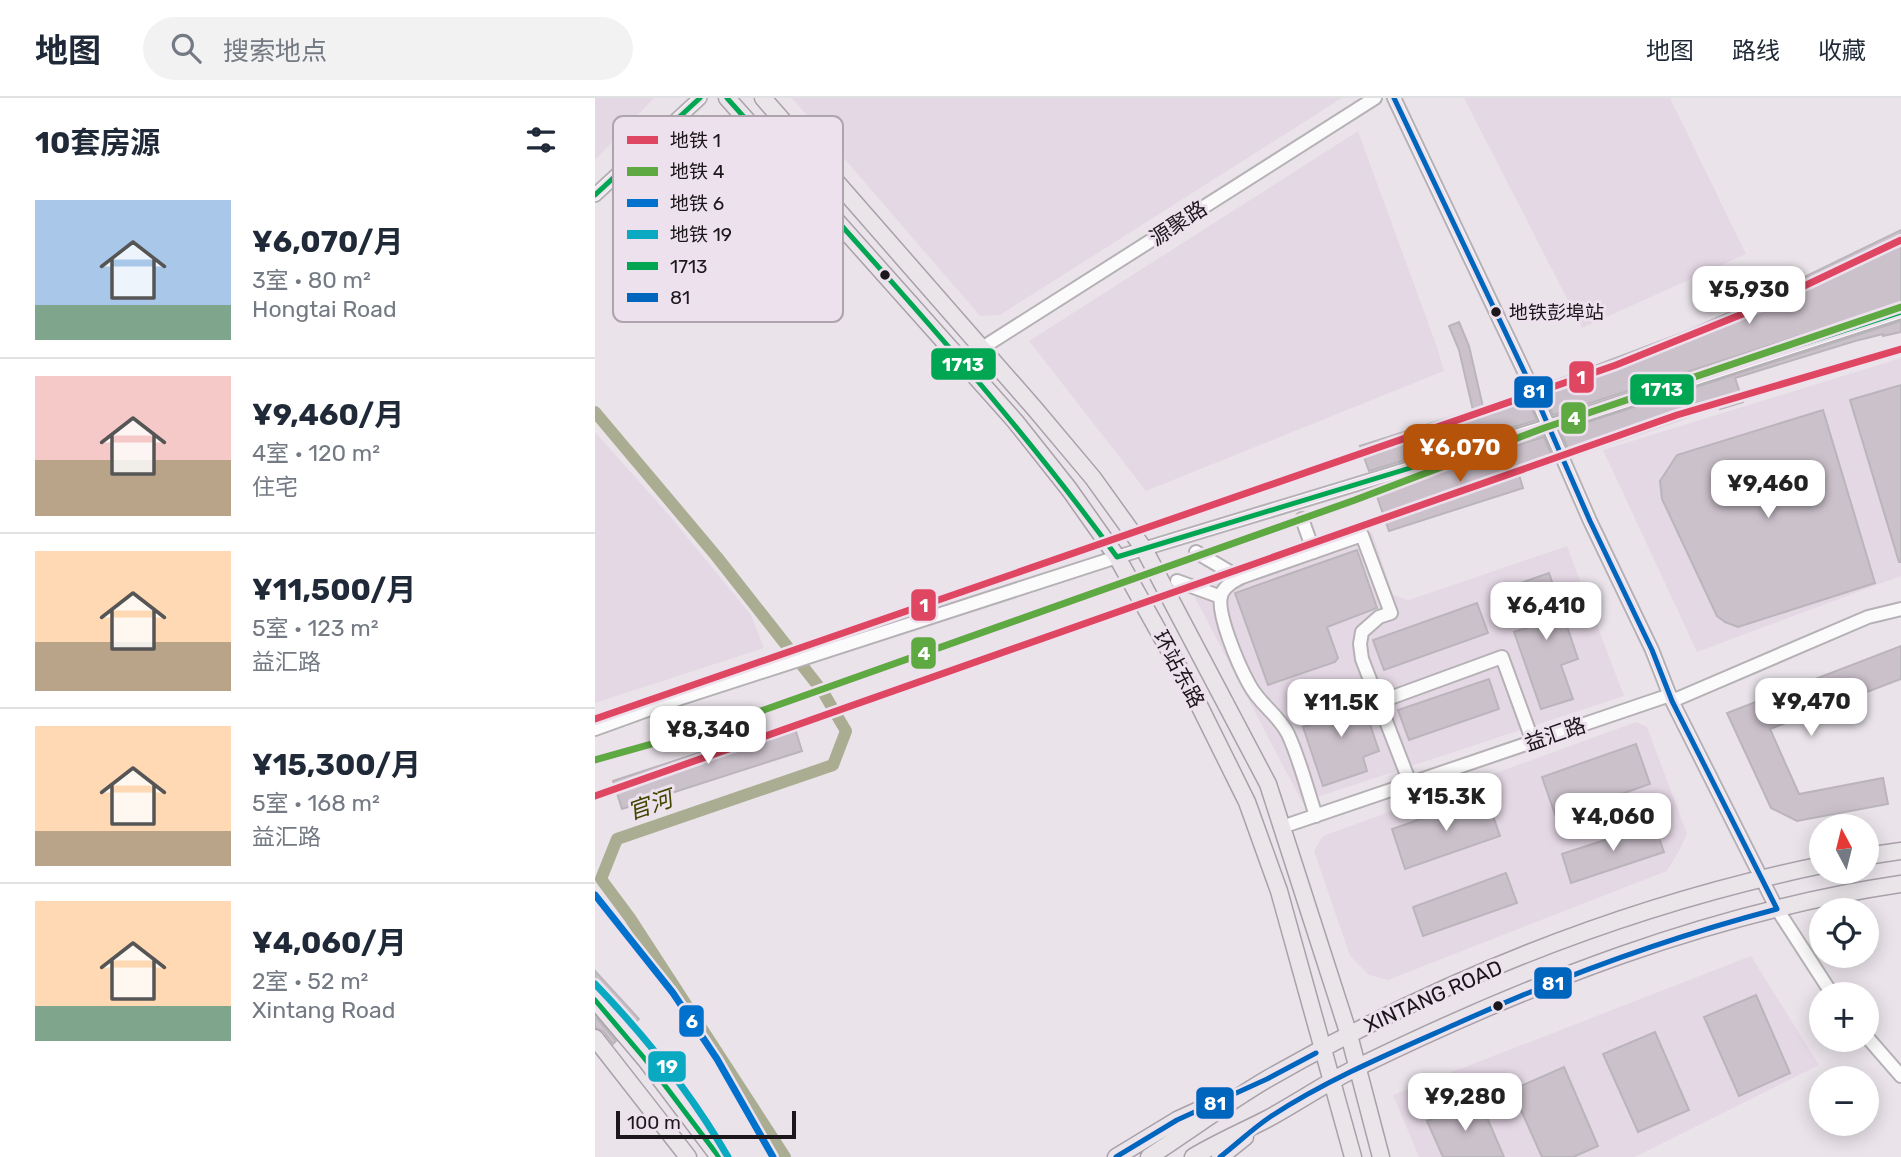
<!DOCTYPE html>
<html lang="zh">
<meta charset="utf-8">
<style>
:root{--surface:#fff;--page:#f2f2f3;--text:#1f2937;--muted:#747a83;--line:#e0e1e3;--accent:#b45309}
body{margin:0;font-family:Rubik,"Noto Sans SC",sans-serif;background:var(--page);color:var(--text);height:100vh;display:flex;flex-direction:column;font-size:26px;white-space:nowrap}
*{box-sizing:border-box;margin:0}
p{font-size:23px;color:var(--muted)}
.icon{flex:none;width:38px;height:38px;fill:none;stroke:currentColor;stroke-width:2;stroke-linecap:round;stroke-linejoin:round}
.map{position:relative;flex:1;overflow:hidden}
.side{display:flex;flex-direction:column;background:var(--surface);width:595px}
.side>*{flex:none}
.needle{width:46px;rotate:353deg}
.fabs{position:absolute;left:1214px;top:716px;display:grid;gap:14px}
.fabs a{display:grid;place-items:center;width:70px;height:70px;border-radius:50%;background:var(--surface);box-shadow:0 4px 18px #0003;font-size:35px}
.scale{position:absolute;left:21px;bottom:18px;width:180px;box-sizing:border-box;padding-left:7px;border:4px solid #1b171b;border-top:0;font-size:19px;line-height:24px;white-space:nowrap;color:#1b171b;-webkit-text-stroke:5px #ede1ed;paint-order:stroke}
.price{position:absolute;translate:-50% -60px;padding:0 16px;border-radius:14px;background:#fff;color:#222;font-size:23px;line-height:46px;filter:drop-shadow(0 2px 4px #0008)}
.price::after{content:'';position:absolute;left:50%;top:42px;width:21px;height:16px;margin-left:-10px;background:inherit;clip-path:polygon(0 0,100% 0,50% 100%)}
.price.on{background:var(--accent);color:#fff}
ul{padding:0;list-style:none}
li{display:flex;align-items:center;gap:21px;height:175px;padding:0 35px}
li+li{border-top:2px solid var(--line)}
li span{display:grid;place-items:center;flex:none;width:196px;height:140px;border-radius:0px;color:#555}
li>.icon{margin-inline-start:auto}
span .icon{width:84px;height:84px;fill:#fffc;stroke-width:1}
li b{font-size:30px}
h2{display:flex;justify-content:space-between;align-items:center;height:84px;padding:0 35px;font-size:30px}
header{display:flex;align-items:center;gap:42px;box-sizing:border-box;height:98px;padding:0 35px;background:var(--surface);border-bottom:2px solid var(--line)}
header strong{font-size:33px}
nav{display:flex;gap:38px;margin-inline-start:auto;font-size:24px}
.search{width:490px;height:63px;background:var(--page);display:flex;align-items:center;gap:18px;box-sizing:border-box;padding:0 24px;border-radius:38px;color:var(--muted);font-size:26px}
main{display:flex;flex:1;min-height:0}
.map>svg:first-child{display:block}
.built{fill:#e5d8e5}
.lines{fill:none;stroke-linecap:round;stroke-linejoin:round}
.canal{stroke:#aaad92;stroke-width:12}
.building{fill:#cbc1cb;stroke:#bab5ba;stroke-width:2}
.minor-casing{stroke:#b5b1b5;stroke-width:16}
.major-casing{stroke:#a9a0aa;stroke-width:19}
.minor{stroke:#fcfbfc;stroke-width:12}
.major{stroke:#e9e5e9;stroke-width:16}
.bus-1-casing{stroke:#ede1ed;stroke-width:10}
.bus-2-casing{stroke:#ede1ed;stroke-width:10}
.bus-1{stroke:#00a651;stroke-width:5}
.bus-2{stroke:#0065bd;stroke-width:5}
.metro-1-casing{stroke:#ede1ed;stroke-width:12}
.metro-2-casing{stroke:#ede1ed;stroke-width:12}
.metro-3-casing{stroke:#ede1ed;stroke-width:12}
.metro-4-casing{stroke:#ede1ed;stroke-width:12}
.metro-1{stroke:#df4661;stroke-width:7}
.metro-2{stroke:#5fa942;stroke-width:7}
.metro-3{stroke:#0072ce;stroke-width:7}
.metro-4{stroke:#08a9c1;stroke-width:7}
.bus-dot{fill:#1b171b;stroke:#ede1ed;stroke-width:2.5}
.labels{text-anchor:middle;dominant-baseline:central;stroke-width:6;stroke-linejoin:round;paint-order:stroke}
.bus-label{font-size:19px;fill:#1b171b;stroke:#ede1ed;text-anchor:start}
.street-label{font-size:21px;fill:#1b171b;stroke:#ede1ed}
.water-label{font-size:23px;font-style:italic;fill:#414700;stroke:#ede1ed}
.key{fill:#ede1ed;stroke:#aea4ae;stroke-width:2}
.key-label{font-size:19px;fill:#1b171b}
.line-badge{stroke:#ede1ed;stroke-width:2.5}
.badge-label{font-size:19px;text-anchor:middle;font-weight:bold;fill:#fff}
</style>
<header>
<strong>地图</strong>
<div class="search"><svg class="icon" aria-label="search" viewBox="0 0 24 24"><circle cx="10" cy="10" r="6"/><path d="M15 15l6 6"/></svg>搜索地点</div>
<nav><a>地图</a><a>路线</a><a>收藏</a></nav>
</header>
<main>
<section class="side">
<h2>10套房源<svg class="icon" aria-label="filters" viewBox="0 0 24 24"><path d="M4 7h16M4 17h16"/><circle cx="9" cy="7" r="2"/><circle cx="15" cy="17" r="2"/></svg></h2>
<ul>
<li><span style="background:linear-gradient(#a9c7e8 75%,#7fa58c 0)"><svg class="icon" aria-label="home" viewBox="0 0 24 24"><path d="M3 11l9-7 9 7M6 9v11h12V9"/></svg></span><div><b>¥6,070/月</b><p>3室 · 80 m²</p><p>Hongtai Road</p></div></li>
<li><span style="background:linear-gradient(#f6c9c9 60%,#b9a48a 0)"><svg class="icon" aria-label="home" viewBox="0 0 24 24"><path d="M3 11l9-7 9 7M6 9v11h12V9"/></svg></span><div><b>¥9,460/月</b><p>4室 · 120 m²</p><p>住宅</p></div></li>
<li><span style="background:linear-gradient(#ffd9b3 65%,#b9a48a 0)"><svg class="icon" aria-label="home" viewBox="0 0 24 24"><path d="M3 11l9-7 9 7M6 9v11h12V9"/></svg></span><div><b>¥11,500/月</b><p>5室 · 123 m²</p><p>益汇路</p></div></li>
<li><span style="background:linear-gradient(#ffd9b3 75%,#b9a48a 0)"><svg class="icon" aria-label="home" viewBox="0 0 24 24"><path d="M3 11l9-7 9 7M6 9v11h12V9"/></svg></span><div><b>¥15,300/月</b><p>5室 · 168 m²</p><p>益汇路</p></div></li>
<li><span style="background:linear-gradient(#ffd9b3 75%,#7fa58c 0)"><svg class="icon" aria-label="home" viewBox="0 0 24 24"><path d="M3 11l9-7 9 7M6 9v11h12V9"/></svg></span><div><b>¥4,060/月</b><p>2室 · 52 m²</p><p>Xintang Road</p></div></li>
</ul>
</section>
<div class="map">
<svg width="1306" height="1059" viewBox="0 0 1306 1059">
<rect width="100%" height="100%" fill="#eae4ea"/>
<path class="built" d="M0,0H59L0,62Z
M197,0H747L405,217L385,218Z
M869,0H1075L1151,156L987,230Z
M763,33L842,249L849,273L551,393L434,243Z
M1306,260V478L1102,554L1008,352Z
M0,334L74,417L156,517L169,550L0,605Z
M777,434L798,497L814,502L972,448L1029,598L707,704L597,494Z
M1041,624L1052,629L1092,736L1084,753L1072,773L793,882L774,877L755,858L719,753L728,738Z
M1156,858L1224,967L1040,1059H824L798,997Z"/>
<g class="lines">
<path class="canal" d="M0,314L122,459L228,594L251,633L238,667L22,741L6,781L35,820L190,1059"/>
</g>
<path class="building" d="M1306,132V205L958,317L946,288L1095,232L1160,203Z
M1306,223V234L1288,238V236L1260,243L1140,280L1148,304L1125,311L1124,309L1101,316L977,359L965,333Z
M864,224L874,248L888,309L929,294L942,322L774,373L765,348L878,312L864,252L854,228Z
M1306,287V464H1304L1255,302Z
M1228,312L1280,485L1143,529L1130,524L1122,518L1067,401L1065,383L1082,357Z
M949,339L960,365L924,377L928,390L794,433L779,390Z
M762,452L782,510L732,529L743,560L740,564L673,587L640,495Z
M954,475L983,561L966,567L978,601L946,611L919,534L937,528L923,486Z
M882,505L893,535L789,572L778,542Z
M1306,548V581L1175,631L1204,696L1288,680L1293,706L1202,723L1176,710L1132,615Z
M894,581L904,611L814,642L803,612Z
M764,594L784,653L768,659L772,673L728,688L708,629L724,624L719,610Z
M198,624L207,653L27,711L18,683Z
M1041,646L1055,686L961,719L947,679Z
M891,698L905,738L810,771L797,731Z
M1059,726L1069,754L976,785L967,756Z
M911,775L922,805L828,838L818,809Z
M0,873L44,921L36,928L8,895L0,892Z
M1161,897L1195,975L1144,998L1109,919Z
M0,918L21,943L18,946L8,933L0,930Z
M1060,934L1094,1012L1043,1034L1008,956Z
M969,969L1003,1048L978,1059H947L917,992Z
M884,1001L909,1059H848L832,1023Z"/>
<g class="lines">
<defs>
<path id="minor" d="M799,0L936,288L995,423L1057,552L1077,603L1182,811L1237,896
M0,97L105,0
M387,250L780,0
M707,421L719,454
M601,454L645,480
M582,483L626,499
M1077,603L1273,519L1306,511
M784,604L907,559L938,644
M0,631L80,602L522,459L973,322L1306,214
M721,718C712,691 705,662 693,636C683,616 664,606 654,586C645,570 619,512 627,495C631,487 639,483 647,479L767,437L796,515L784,519L767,534L765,546L767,561L815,685
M687,729L1075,597
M1272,939L1306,978"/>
<path id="major" d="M132,0L420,323L474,391L522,459L598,595L652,704L684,793L758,1059
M168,0L440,311L498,380L549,451L673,686L754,937L786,1059
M1272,758L1306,753
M0,902L50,961L124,1059
M0,940L93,1059
M521,1059L582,1022L628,1001
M554,1059C594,1033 633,1004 674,980C846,882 1033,807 1227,767
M598,1059C623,1044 649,1033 674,1020C703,1004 731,985 761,970C933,886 1116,814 1306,786
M625,1059L650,1039"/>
</defs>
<use href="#minor" class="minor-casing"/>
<use href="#major" class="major-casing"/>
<use href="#minor" class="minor"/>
<use href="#major" class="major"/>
<defs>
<path id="bus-1" d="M132,0C266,150 403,296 522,459L973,322L1306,214
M0,97L105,0
M0,902L50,961L124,1059"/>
<path id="bus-2" d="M521,1059L582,1022L672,981L721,955
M625,1059C642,1046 657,1031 675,1019C733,981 798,954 861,926C965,879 1072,840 1182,811L1077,603L1057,552L995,423L936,288L799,0"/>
</defs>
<use href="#bus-1" class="bus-1-casing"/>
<use href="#bus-2" class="bus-2-casing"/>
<use href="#bus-1" class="bus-1"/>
<use href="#bus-2" class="bus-2"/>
<defs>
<path id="metro-1" d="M0,621L1021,267L1165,209L1306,142
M0,698L1082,317L1306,251"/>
<path id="metro-2" d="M0,662L135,624L760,402L949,330L1306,209"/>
<path id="metro-3" d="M0,797L78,895L122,961L178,1059"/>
<path id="metro-4" d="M0,886C51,939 96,995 133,1059"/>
</defs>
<use href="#metro-1" class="metro-1-casing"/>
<use href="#metro-2" class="metro-2-casing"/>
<use href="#metro-3" class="metro-3-casing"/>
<use href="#metro-4" class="metro-4-casing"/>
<use href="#metro-1" class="metro-1"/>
<use href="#metro-2" class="metro-2"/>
<use href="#metro-3" class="metro-3"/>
<use href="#metro-4" class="metro-4"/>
</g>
<g class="bus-dot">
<circle cx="290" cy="177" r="6"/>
<circle cx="901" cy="214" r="6"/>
<circle cx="903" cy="908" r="6"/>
</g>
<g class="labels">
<g class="bus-label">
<text x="914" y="214">地铁彭埠站</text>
</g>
<g class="street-label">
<text transform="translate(583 125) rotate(-33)">源聚路</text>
<text transform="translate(584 571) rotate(62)">环站东路</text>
<text transform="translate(960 636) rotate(-19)">益汇路</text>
<text transform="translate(838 898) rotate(-24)">XINTANG ROAD</text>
</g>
<g class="water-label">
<text transform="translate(55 707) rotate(-19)">官河</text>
</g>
</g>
<rect x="18" y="18" width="230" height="206" rx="10" class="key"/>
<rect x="32" y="38" width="31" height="8" fill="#df4661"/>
<rect x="32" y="69" width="31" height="9" fill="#5fa942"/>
<rect x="32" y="101" width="31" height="8" fill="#0072ce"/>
<rect x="32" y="132" width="31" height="9" fill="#08a9c1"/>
<rect x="32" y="164" width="31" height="8" fill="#00a651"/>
<rect x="32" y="195" width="31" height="9" fill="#0065bd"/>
<g class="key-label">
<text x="75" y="49">地铁 1</text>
<text x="75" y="80">地铁 4</text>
<text x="75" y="112">地铁 6</text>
<text x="75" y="143">地铁 19</text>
<text x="75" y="175">1713</text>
<text x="75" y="206">81</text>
</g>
<g class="line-badge">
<rect x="335" y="249" width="67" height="34" rx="7" fill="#00a651"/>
<rect x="973" y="262" width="27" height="34" rx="7" fill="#df4661"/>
<rect x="1034" y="275" width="66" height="33" rx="7" fill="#00a651"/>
<rect x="918" y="277" width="41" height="34" rx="7" fill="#0065bd"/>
<rect x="965" y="303" width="27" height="34" rx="7" fill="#5fa942"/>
<rect x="315" y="490" width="27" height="34" rx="7" fill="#df4661"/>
<rect x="315" y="538" width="27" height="34" rx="7" fill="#5fa942"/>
<rect x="938" y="868" width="40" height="34" rx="7" fill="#0065bd"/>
<rect x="83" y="906" width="27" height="34" rx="7" fill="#0072ce"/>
<rect x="52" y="952" width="40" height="33" rx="7" fill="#08a9c1"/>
<rect x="600" y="988" width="40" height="34" rx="7" fill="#0065bd"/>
</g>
<g class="badge-label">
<text x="368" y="273">1713</text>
<text x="986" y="286">1</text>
<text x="1067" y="298">1713</text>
<text x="939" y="300">81</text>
<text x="979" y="327">4</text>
<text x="329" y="514">1</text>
<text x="329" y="562">4</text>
<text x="958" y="892">81</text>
<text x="97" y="930">6</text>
<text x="72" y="975">19</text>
<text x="620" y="1012">81</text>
</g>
</svg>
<div class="fabs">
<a><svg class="needle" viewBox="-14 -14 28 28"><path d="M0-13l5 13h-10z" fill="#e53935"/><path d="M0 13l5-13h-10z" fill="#747a83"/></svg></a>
<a><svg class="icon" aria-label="locate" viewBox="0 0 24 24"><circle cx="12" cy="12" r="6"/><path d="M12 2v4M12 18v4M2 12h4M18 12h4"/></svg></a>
<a>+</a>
<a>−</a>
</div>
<div class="scale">100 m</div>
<b class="price" style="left:1154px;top:228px">¥5,930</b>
<b class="price on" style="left:865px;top:386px">¥6,070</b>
<b class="price" style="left:1173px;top:422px">¥9,460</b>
<b class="price" style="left:951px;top:544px">¥6,410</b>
<b class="price" style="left:1216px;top:640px">¥9,470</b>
<b class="price" style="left:746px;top:641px">¥11.5K</b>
<b class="price" style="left:113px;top:668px">¥8,340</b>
<b class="price" style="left:851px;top:735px">¥15.3K</b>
<b class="price" style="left:1018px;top:755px">¥4,060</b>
<b class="price" style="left:870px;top:1035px">¥9,280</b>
</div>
</main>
